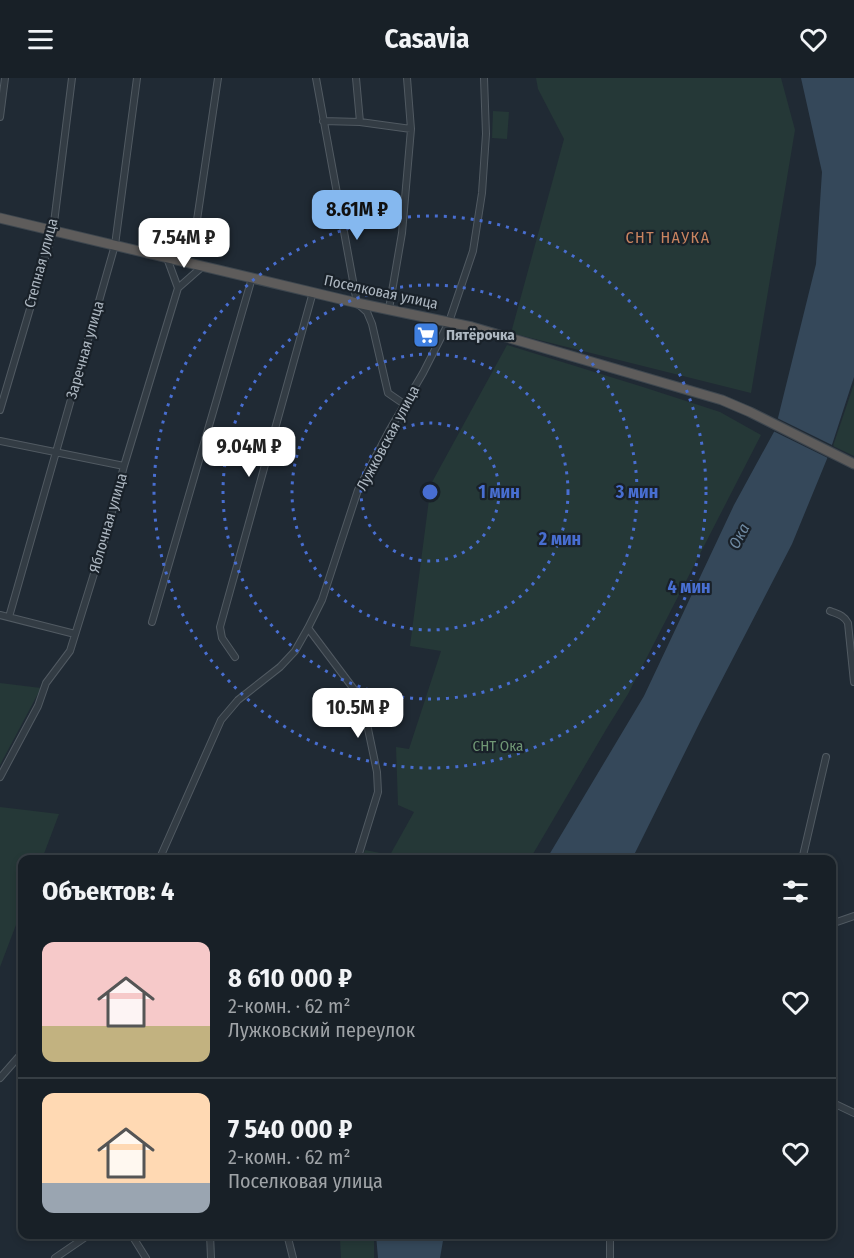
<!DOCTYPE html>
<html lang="ru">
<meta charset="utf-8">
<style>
:root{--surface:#182027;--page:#252d33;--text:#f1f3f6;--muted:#9fa3a7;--line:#363e44;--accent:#85b8ef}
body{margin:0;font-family:"Fira Sans Condensed",sans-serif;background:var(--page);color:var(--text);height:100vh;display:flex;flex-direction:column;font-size:22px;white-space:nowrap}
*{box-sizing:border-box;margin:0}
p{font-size:20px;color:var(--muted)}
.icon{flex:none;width:33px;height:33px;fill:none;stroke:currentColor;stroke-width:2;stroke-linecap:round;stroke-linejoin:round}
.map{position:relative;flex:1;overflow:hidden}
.drawer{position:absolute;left:18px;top:777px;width:818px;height:384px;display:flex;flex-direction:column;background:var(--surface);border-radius:12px;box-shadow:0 3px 9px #0003,0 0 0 2px var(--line)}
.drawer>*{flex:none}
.price{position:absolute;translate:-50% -51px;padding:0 14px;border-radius:12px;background:#fff;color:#222;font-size:20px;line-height:39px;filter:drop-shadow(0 2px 3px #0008)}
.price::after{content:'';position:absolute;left:50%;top:36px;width:18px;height:14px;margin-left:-9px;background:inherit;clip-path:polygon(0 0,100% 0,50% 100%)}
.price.current{background:var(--accent);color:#111}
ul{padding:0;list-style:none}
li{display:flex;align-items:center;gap:18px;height:150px;padding:0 24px}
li+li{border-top:2px solid var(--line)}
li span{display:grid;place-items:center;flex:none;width:168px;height:120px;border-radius:12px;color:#555}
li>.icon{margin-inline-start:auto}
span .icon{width:72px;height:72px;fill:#fffc;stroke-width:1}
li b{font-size:26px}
h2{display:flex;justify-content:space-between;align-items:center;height:72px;padding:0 24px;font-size:26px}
header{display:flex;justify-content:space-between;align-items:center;height:78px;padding:0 24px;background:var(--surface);font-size:27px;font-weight:700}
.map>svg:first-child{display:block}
.green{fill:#253837}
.water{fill:#35485a}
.pier{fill:#202a34}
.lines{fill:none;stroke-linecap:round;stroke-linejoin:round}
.minor-casing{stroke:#515a62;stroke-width:8}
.trunk-casing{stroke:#3e474f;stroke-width:11}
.minor{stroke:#333c44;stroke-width:6}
.trunk{stroke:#5e5c5b;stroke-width:9}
.ring{fill:none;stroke:#486ed1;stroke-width:3;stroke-dasharray:3 6}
.labels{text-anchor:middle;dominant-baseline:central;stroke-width:4.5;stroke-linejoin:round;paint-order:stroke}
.street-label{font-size:15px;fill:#adb7c1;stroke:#192129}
.poi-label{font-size:15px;font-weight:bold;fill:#adb7c1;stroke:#192129;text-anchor:start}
.park-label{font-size:15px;fill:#6f9674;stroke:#192129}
.neighbourhood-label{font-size:16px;letter-spacing:1.5px;fill:#ca8460;stroke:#192129}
.water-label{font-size:16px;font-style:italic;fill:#708ba3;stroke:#192129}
.centre{fill:#486ed1;stroke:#192129;stroke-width:3}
.ring-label{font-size:18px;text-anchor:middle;font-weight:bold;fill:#486ed1;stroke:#192129;stroke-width:4.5;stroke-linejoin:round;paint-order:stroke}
</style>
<header><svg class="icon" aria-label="menu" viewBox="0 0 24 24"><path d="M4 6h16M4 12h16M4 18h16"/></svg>Casavia<svg class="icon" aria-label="heart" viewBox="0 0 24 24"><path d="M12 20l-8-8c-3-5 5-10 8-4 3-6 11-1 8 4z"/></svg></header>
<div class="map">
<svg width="854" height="1180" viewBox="0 0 854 1180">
<rect width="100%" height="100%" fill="#202a34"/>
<path class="green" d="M536,0H781L795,52L751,315L511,255L564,61L538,11Z
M493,33L509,34L507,61L492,60Z
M507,267L643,309L720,334L761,357L628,616L607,650L530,781H362L365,772L390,777L414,734L398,727L396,669L409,671L441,573L410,568L431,406Z
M854,306V378L833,368Z
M0,605L41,610L0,687Z
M0,729L59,736L42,781L22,782V831L0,889Z
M352,1157H374V1180H341L340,1161Z"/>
<path class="water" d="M801,0H854V299L829,376L792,466L700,644L632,781L546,782L644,618L734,427L775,352L816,186L822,94Z
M376,1157H444L440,1180H378Z"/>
<path class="pier" d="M775,339L834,368L830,381L771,352Z"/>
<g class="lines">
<defs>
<path id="minor" d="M316,0L357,225L367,234L372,246L388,315L404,326
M356,0L360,44
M0,39L5,0
M323,43L360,44L411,51
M167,180L178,210
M187,184L197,142L218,0
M389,231L402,155L411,51L407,0
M0,332L53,153L72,0
M0,363L124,388
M830,533C837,536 844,537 848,545L854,604
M0,537L75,556
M9,539L115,167L137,0
M152,544L252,200
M308,550L362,622L377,694L378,714L357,782
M235,579L222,560L220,549L313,214
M0,699L38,628L46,605L70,573L106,457L124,388L178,210L203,188
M159,782L221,642L238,622L280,589L295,573L308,550L322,522L358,412L389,353L423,295L449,244L473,173L482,115L486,56L484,0
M802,782L826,679
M831,846L854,838
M0,1000L22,975
M831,1024L854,1035
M131,1156L146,1180
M210,1156L211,1180
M287,1156L293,1180
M55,1180L90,1156
M610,1180V1156"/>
<path id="trunk" d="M0,140L357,225L472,249L722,322L750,334L854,386"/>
</defs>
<use href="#minor" class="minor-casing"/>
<use href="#trunk" class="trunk-casing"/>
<use href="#minor" class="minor"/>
<use href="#trunk" class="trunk"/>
</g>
<g class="ring">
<circle cx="430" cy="414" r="69"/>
<circle cx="430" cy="414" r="138"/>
<circle cx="430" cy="414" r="207"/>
<circle cx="430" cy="414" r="276"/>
</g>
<defs>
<symbol id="supermarket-square" viewBox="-11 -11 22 22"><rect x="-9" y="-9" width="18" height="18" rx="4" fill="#3f7fe0" stroke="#192129"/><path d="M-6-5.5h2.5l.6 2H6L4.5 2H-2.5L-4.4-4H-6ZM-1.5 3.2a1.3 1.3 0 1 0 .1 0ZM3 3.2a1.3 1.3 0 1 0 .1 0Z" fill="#fff"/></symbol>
</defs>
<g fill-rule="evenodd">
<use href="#supermarket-square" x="411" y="242" width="30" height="30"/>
</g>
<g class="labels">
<g class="street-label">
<text transform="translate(41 185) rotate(-75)">Степная улица</text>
<text transform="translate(381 214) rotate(12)">Поселковая улица</text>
<text transform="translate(85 272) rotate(-74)">Заречная улица</text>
<text transform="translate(388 360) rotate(-62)">Лужковская улица</text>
<text transform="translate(108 445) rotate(-74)">Яблочная улица</text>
</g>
<g class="poi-label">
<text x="446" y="257">Пятёрочка</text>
</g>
<g class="park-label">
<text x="498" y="668">СНТ Ока</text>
</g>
<g class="neighbourhood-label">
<text x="668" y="159">СНТ НАУКА</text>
</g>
<g class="water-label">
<text transform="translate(739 458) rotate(-62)">Ока</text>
</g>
</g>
<circle cx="430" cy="414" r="9" class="centre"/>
<g class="ring-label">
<text x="499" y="420">1 мин</text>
<text x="637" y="420">3 мин</text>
<text x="560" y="467">2 мин</text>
<text x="689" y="515">4 мин</text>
</g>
</svg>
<b class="price current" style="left:357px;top:163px">8.61M ₽</b>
<b class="price" style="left:184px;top:191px">7.54M ₽</b>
<b class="price" style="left:249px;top:400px">9.04M ₽</b>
<b class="price" style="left:358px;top:661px">10.5M ₽</b>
<section class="drawer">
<h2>Объектов: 4<svg class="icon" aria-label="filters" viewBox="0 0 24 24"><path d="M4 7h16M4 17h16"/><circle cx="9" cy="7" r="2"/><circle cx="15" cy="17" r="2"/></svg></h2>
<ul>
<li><span style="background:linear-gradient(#f6c9c9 70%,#c2b280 0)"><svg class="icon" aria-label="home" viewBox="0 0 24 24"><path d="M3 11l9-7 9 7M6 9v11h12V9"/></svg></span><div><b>8 610 000 ₽</b><p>2-комн. · 62 m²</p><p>Лужковский переулок</p></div><svg class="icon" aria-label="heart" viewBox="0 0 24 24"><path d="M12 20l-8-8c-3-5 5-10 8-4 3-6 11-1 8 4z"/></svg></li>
<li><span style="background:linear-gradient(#ffd9b3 75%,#9aa5b1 0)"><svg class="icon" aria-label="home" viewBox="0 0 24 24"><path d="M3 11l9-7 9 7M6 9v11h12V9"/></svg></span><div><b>7 540 000 ₽</b><p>2-комн. · 62 m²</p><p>Поселковая улица</p></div><svg class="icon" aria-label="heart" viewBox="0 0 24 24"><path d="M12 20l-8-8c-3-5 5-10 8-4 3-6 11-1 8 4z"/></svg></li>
</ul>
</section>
</div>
